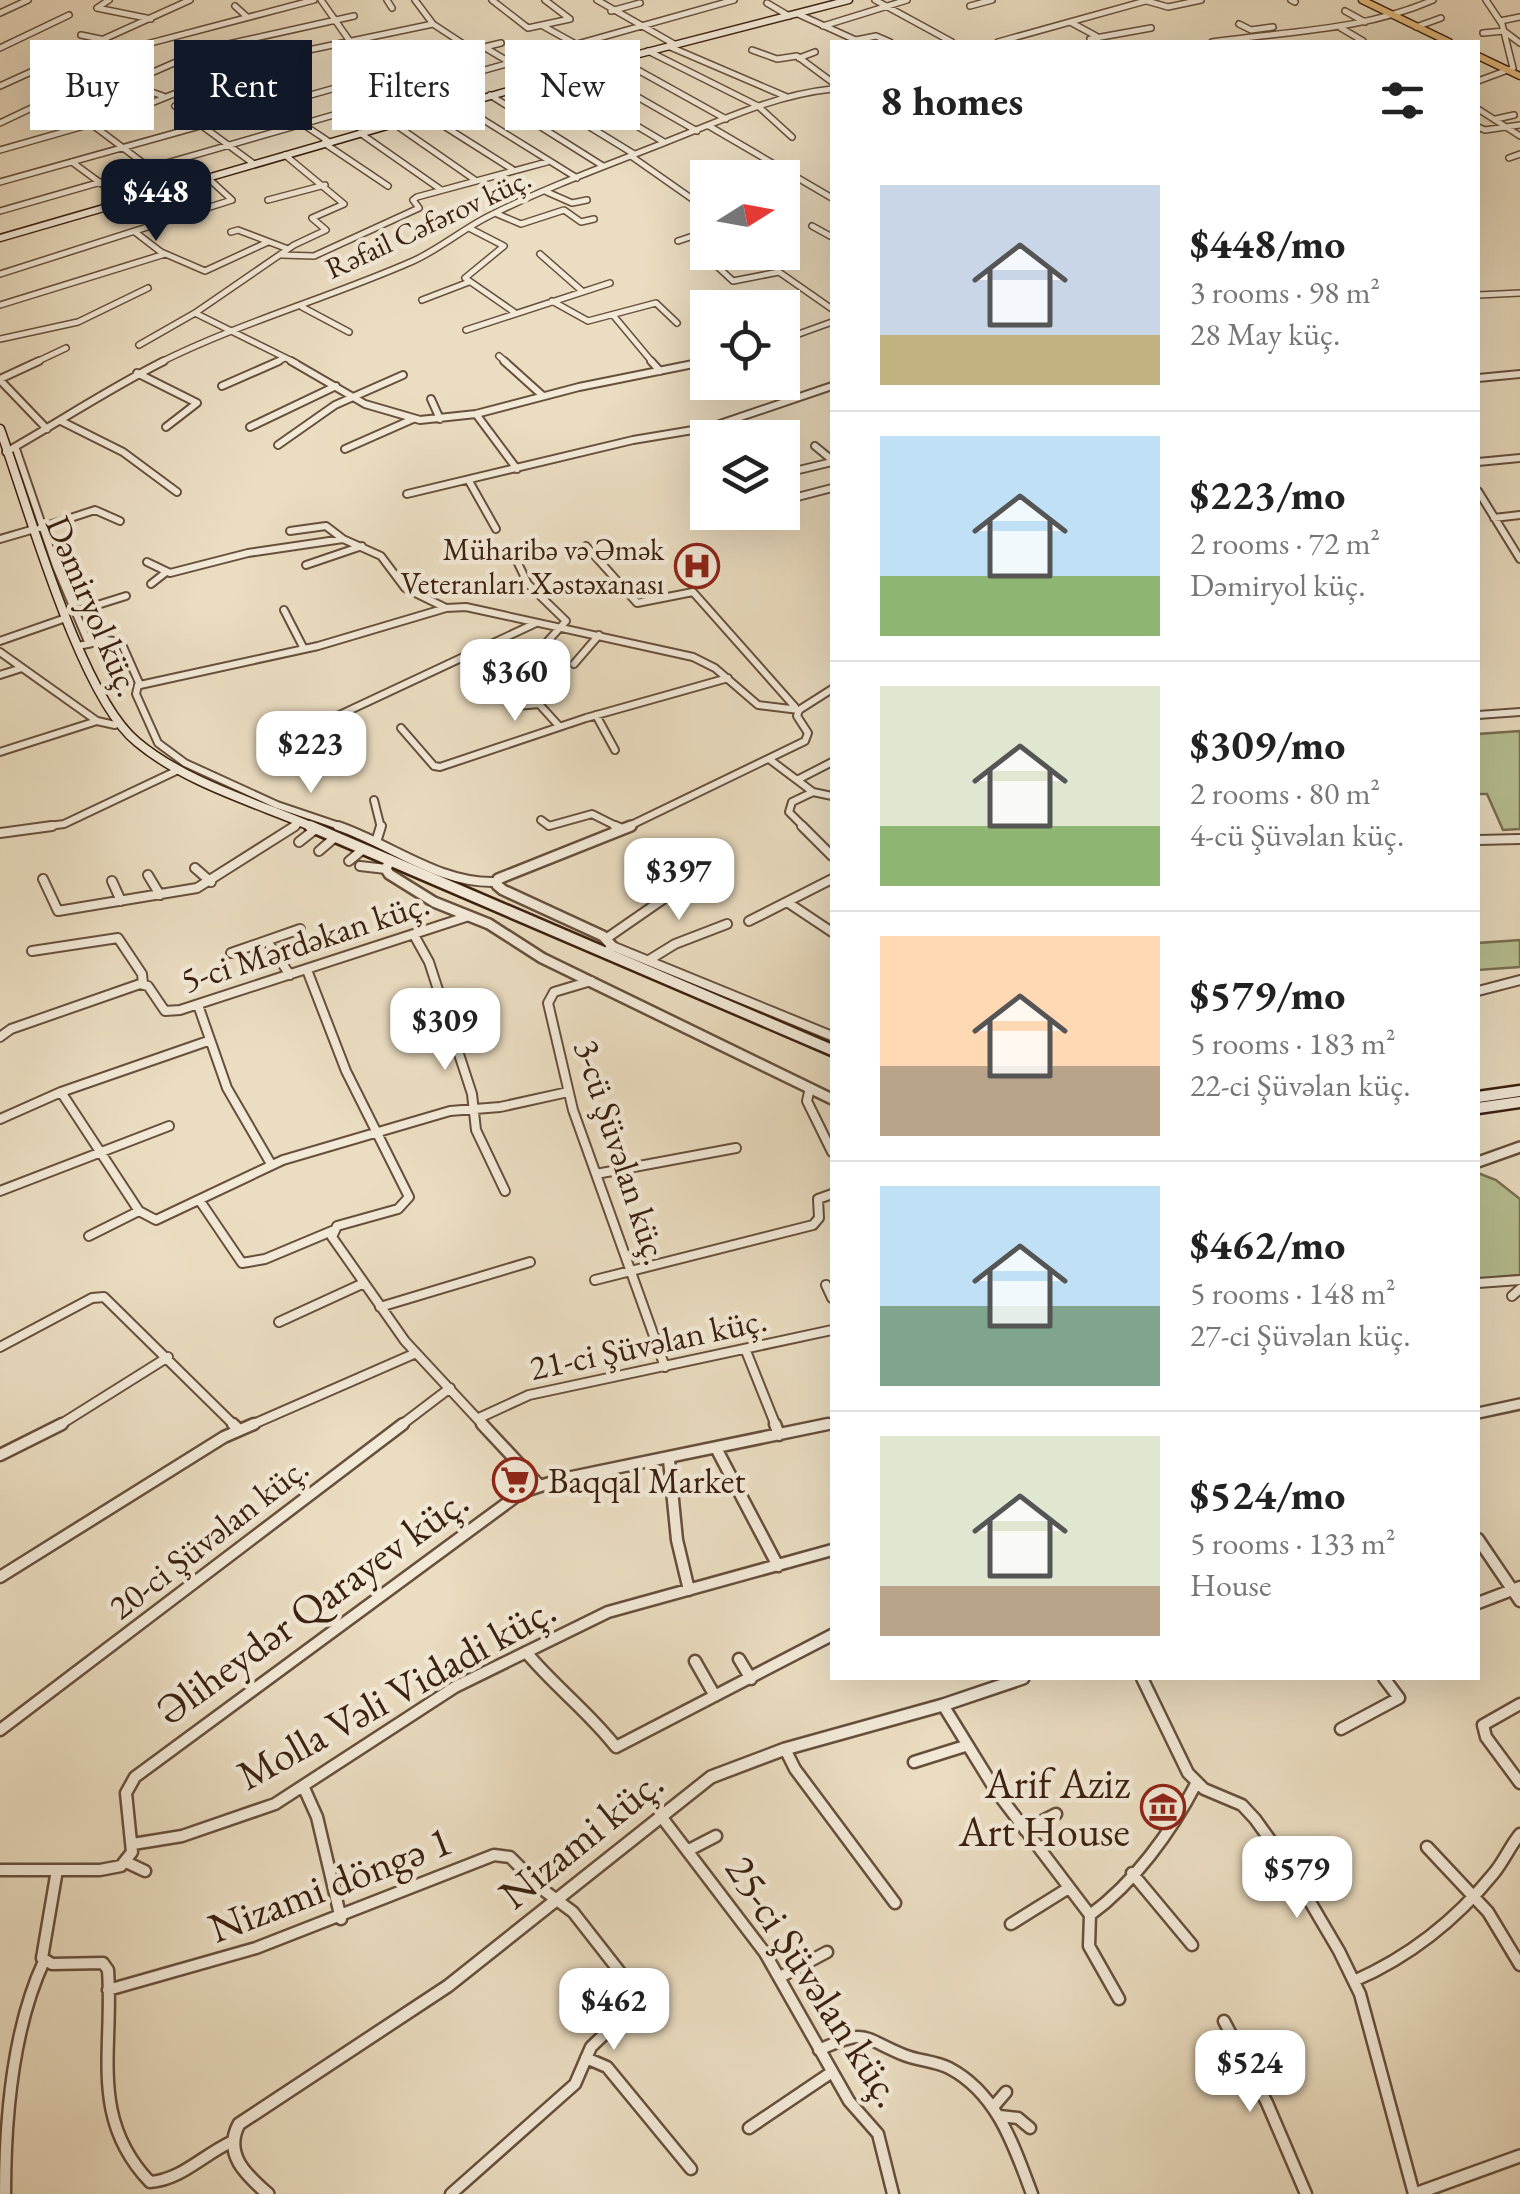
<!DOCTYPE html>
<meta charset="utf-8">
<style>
:root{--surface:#fff;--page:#f6f6f6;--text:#222;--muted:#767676;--line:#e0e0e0;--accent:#111827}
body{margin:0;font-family:"EB Garamond",serif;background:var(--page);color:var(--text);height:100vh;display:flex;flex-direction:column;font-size:38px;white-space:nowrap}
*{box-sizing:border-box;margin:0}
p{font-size:32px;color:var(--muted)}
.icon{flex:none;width:55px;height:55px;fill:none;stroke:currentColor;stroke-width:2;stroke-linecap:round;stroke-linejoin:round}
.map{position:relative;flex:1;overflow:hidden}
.details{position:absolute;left:830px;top:40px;width:650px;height:1640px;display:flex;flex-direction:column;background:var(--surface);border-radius:0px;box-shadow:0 10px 40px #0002}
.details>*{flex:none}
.banner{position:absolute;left:30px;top:40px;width:650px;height:90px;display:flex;gap:20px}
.needle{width:65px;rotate:79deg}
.fabs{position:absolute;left:690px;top:160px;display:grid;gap:20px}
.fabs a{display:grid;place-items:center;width:110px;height:110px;border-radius:0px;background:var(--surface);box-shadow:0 10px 40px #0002;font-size:50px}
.price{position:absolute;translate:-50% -85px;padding:0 22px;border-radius:20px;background:#fff;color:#222;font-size:32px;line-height:65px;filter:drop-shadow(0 2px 5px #0008)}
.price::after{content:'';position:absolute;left:50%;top:60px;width:30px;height:22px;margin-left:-15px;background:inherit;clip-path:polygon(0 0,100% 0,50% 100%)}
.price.on{background:var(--accent);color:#fff}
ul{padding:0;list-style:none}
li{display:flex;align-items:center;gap:30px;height:250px;padding:0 50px}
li+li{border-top:2px solid var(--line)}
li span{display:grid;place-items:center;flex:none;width:280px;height:200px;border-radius:0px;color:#555}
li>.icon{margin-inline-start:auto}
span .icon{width:120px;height:120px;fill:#fffc;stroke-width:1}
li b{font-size:42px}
h2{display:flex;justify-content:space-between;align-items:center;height:120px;padding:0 50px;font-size:42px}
.chip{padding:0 35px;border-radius:0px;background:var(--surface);box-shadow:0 10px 40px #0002;font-size:35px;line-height:90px}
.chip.on{background:var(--accent);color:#fff}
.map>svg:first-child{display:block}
.green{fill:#b8c092;stroke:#7a7050;stroke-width:2.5}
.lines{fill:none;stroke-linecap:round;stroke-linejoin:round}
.minor-far3-casing{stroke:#674f3c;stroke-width:8}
.minor-far2-casing{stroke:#674f3c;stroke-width:10}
.minor-far1-casing{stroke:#674f3c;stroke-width:12}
.minor-casing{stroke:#674f3c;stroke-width:15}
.tertiary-far3-casing{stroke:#674f3c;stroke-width:8}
.tertiary-far2-casing{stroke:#674f3c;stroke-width:10}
.tertiary-far1-casing{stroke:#674f3c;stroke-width:14}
.tertiary-casing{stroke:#674f3c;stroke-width:16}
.secondary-far2-casing{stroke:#3b200f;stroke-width:9}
.secondary-far1-casing{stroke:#3b200f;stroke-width:11}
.secondary-casing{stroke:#3b200f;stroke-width:15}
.primary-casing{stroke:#3b200f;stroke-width:9}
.minor-far3{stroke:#f2e9d7;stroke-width:5}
.minor-far2{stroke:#f2e9d7;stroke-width:6}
.minor-far1{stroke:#f2e9d7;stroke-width:8}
.minor{stroke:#f2e9d7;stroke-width:10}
.tertiary-far3{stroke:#f2e9d7;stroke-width:5}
.tertiary-far2{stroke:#f2e9d7;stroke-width:6}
.tertiary-far1{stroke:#f2e9d7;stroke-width:9}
.tertiary{stroke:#f2e9d7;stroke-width:11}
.secondary-far2{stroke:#f2e9d7;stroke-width:6}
.secondary-far1{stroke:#f2e9d7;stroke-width:8}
.secondary{stroke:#f2e9d7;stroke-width:10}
.primary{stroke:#e6be80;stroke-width:6}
.labels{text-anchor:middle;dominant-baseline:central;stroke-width:9;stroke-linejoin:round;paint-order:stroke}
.far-street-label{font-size:30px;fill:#3b200f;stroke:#f2e9d7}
.far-poi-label{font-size:30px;fill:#3b200f;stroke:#f2e9d7;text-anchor:end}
.street-label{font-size:35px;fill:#3b200f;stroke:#f2e9d7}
.poi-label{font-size:35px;fill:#3b200f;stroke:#f2e9d7;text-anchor:start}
.near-street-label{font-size:42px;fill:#3b200f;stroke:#f2e9d7}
.near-poi-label{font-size:42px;fill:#3b200f;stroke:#f2e9d7;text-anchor:end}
</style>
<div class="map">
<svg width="1520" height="2194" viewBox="0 0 1520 2194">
<rect width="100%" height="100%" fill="#ebddc1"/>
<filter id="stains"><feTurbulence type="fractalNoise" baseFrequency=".002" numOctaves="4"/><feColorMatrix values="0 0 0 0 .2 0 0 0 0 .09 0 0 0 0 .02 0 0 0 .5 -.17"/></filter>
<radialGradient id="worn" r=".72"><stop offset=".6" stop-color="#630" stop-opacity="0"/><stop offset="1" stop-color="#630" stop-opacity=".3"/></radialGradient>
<path class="green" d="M1520,731V829L1503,830L1487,794H1478V734Z
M1520,940V967L1478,970V943Z
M1478,1173L1496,1180L1520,1199V1275L1478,1279Z"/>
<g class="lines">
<defs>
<path id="minor-far3" d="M109,0L97,8L151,19
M321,0L349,40
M387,0L392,8
M415,0L433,24L471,49
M492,0L528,28L570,19L545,0
M597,0L674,44
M875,0L952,42
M1291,0L1295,2
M1147,1L1168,7L1201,0
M767,3L789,16
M235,6L246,16
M970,6L992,0
M611,11L640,3
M1345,11L1365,22
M0,13L28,0
M1500,21L1520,17
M1072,23L1096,36
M1239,24L1251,30L1273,27
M543,26L608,62
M823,26L907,0
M1416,27L1441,18
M1341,28L1363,41
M1483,33L1504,31L1520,43
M81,35L105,40
M1090,39L1151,28
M856,40L876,36L890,42
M1212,42C1287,31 1362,31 1433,0
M668,46L787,97
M484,47L541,81
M0,48L69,15
M752,50L777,59L797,56L832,82
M120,51L314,0
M648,51L758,106L792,137
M799,58L815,52
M369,59L383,71
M618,59L726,119
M587,68L697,131
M102,75L163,96
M460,77L734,0
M554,77L664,142
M1478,81L1513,68L1502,24L1486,0
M343,84L365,97L366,109L386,125
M0,86L190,0
M523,86L634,154
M429,91L453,106
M490,95L603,166
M44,102L94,126L175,187
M458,104L577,178
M274,105L328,141
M1478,109L1520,136
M64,111L206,49L354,16
M425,114L512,169
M1496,119L1514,115
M0,123L135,59L99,43
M393,123L475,180
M94,126L256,61L433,24
M709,126L832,198
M1478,127L1485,130L1520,125
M360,133L440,189
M324,143L388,186
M0,150L91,124
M285,155L344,204L312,218L326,230L294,245L195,313L296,363
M631,156L698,203L708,216
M1509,158L1520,154
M72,162L125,201
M254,164L175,106L254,79L289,100
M0,182L339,87L353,79L501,43
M547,192L572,203L587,200
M691,197L708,192
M268,200L325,185
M0,211L365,106
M495,213L521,224L564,210L581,222L594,219
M812,226L832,237
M471,229L504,246L465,278L514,312
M135,232L161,252L205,271L268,242
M231,232L238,230L288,249
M678,241L708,231
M718,252L706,256L733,281L779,272L832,309
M540,254L582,291
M282,255L314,256L419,208L413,200L417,197L547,162
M0,274L232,200L207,177
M1478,295L1520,293
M422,300L469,282
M552,301L588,321L656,303L677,323
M0,305L165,254
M302,307L349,332
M613,315L653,363
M466,330L610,283
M0,339L78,322L148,288
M782,340L832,322
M139,345L195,313
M499,356L507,363
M34,363L66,348
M159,363C241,322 329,298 413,261C440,249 464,228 491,215C547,187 608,165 666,142C720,121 774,95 832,89
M274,363L285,358
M698,363L708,361"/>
<path id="minor-far2" d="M291,361L365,404L420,420L476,414L579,387L708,361
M504,361L543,396
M651,361L660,371
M137,373L197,403L166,427
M1478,378L1520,374
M0,379L39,361
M0,380L47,429
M222,386L279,361
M431,399L440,419
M476,414L517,469
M61,421L123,452L177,492
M250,427L336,386
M278,445L335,405L403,375
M815,446L832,460
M16,449L56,566L89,644
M345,449L413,419
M6,452C59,422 110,388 164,361
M782,474L832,462
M469,481L496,529
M1478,491L1520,559
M407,494L633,440L711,427L832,386
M782,501L832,488
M1494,518L1520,515
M40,528L95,510L120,521
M290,531L326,526L343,539L381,556L405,588L446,608
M0,539L31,530
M586,546L637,603L693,592L795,707
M513,553L528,584L566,621L546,643
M147,562L170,573L248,553L343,539
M306,565L362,546
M151,584L165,573
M284,610L304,649
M75,612L126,596
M0,641L63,619
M78,646L106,640L121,642L140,685L318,646L446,608L466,607L693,657L715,668L758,705L799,710
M574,664L599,635
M0,675L22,668
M138,685L136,694L158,743L185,763L277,805L345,828
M512,693L517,706L539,704L559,726
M596,715L615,750
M1478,715L1520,712
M333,718L536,623
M401,728L434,766L440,767L586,718L728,678
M0,752L97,721
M769,759L813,792L832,796
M797,780L832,762
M374,800L381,828
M541,820L549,826L592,814L620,828
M34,828L64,824L176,771
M291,828L298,824
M805,828L789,812L792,802L813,792"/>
<path id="minor-far1" d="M338,826C391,844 439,884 496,882
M615,826L622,829
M802,826L832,856
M0,833L52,826
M377,839L381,826
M1478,840L1519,839
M299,842L313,831
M319,851L333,839
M349,861L361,851
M360,866L386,869
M195,868L211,882
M148,875L160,895
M43,879L58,911L197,888L295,826
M112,881L121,901
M790,904L832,932
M749,921L832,879
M414,935L429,962L472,1094L476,1130L505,1191
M607,938L672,893
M267,941L290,975
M612,946L832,1036
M32,951L118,938L142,974L143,984
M231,953L300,929
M649,960L675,944L727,924
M307,970L346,1071L409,1197L398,1209L337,1226L332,1237L405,1341L484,1426
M591,981L554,992L548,1003L573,1110L665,1367
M1478,991L1520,980
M198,1005L227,1088L271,1164
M418,1014L431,1020L447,1017
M0,1037L11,1029L140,984L148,986L165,1011L180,1010L469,916
M810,1088L807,1101L832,1152
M61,1092L139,1211L156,1220L283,1160L450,1111L500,1107L568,1092
M0,1119L61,1092L208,1041
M596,1174L736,1148
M0,1191L169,1126
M200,1201L242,1263L265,1259L332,1231
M89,1236L139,1211
M595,1280L813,1225L819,1218L818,1199L832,1194
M1478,1283L1520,1280
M826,1285L832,1298
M1512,1296L1520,1289
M380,1307L530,1262
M279,1322L364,1283
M0,1347L92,1298L104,1297L235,1426
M746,1351L776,1426
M479,1418L529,1395L832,1330
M58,1426L168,1357
M249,1426L416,1353
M400,1426L450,1388
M816,1426L832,1423"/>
<path id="minor" d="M233,1424L239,1430
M482,1424L539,1485
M775,1424L779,1435
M716,1448L778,1566
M0,1455L62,1424
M669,1460L677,1540L689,1590
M1478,1539L1520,1601
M0,1577L224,1437L254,1424
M1478,1603L1520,1587
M526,1652C554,1686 589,1712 616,1747L832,1635
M739,1659L751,1679
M695,1661L715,1696
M1142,1678L1188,1773L1204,1789L1242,1805L1255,1819L1289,1866L1339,1951L1360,1994L1414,2194
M1520,1704L1483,1725L1486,1737L1520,1783
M943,1705L996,1791L1090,1915C1134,1883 1171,1832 1196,1784
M1341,1729L1399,1698L1384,1678
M0,1730L403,1424
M785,1749L795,1769L895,1903
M914,1762L965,1746
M304,1788L317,1817L341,1919
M660,1815L765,1953L849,2101L878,2134L893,2194
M1025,1830L1056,1814
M133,1844L182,1836L275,1804L455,1687L608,1612L832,1550
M1427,1847L1488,1912L1520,1965
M689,1850L716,1836
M126,1862L145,1871
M0,1870H100L121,1866L132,1852L126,1793L135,1777L522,1492L562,1479L828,1424
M57,1870L42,1958L52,1964L103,1963L108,1970C114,2049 88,2117 150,2182C181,2180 203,2155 231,2142
M1132,1873L1192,1945
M1090,1915L1089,1946L1119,1999
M1011,1924L1067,1889
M780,1977L827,1952
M1354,1981C1409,1957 1456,1920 1494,1873C1504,1861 1510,1846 1520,1834
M108,1990L256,1948L494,1855L510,1857L542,1889L573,1912L634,1990L638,2002L591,2047L575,2084L451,2194
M1224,2021L1267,2103L1306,2194
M819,2050C867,2028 861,2037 904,2055C919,2061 935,2061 949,2068C997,2093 1014,2146 1032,2194
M586,2058L607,2067L691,2169
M994,2106L1006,2092
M1000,2116L1018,2118L1030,2128
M749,2128L832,2072
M5,2194C5,2119 12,2030 44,1961"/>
<path id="tertiary-far3" d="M798,14L860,42
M998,42L1149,0"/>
<path id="tertiary-far2" d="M1478,462L1520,458
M0,652L97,721L115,725
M625,828L805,741L808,733L797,716L799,710L832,689"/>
<path id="tertiary-far1" d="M390,860L386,869L389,874L434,902L489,924L542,958L832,1099
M607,953L612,946L603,936L503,890L497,885L498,879L631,826
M1478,1162L1520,1147
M1478,1413L1520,1404"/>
<path id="tertiary" d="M268,2194C246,2175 223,2154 239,2124L448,1986L711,1777L785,1749L943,1705L1023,1678
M1415,2194L1520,2156"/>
<path id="secondary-far2" d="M0,238L608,62L849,0"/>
<path id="secondary-far1" d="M0,429C27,503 80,696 137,742C186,783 257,803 315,828"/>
<path id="secondary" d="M310,826L832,1050
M1478,1097L1520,1091
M1478,1108L1520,1102"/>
<path id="primary" d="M1362,0L1449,42
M1478,56L1520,76"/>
</defs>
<use href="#minor-far3" class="minor-far3-casing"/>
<use href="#minor-far2" class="minor-far2-casing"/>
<use href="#minor-far1" class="minor-far1-casing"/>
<use href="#minor" class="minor-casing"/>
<use href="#tertiary-far3" class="tertiary-far3-casing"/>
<use href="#tertiary-far2" class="tertiary-far2-casing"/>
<use href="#tertiary-far1" class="tertiary-far1-casing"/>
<use href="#tertiary" class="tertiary-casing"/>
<use href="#secondary-far2" class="secondary-far2-casing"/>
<use href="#secondary-far1" class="secondary-far1-casing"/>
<use href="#secondary" class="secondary-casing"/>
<use href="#primary" class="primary-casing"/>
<use href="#minor-far3" class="minor-far3"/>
<use href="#minor-far2" class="minor-far2"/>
<use href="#minor-far1" class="minor-far1"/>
<use href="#minor" class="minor"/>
<use href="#tertiary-far3" class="tertiary-far3"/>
<use href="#tertiary-far2" class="tertiary-far2"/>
<use href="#tertiary-far1" class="tertiary-far1"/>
<use href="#tertiary" class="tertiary"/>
<use href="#secondary-far2" class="secondary-far2"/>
<use href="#secondary-far1" class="secondary-far1"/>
<use href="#secondary" class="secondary"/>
<use href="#primary" class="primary"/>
</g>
<defs>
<symbol id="hospital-ring" viewBox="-11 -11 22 22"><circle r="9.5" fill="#f2e9d7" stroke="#8f2418" stroke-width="1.5"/><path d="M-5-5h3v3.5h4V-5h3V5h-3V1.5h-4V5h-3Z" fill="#8f2418"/></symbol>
<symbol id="supermarket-ring" viewBox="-11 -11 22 22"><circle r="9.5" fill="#f2e9d7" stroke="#8f2418" stroke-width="1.5"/><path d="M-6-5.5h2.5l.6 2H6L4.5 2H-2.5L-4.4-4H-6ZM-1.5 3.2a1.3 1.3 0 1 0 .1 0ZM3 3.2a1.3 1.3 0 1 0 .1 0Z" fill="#8f2418"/></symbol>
<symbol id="museum-ring" viewBox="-11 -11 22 22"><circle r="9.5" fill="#f2e9d7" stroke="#8f2418" stroke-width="1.5"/><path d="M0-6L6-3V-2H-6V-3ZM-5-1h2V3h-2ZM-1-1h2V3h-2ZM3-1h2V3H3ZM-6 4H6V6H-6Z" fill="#8f2418"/></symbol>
</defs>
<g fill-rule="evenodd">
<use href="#hospital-ring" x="672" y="541" width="50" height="50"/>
<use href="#supermarket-ring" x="490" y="1455" width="50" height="50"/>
<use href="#museum-ring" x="1138" y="1782" width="50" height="50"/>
</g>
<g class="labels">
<g class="far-street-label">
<text transform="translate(428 223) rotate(-25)">Rəfail Cəfərov küç.</text>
</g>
<g class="far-poi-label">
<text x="664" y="549">Müharibə və Əmək<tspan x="664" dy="34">Veteranları Xəstəxanası</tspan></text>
</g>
<g class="street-label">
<text transform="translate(94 606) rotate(67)">Dəmiryol küç.</text>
<text transform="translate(305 941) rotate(-18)">5-ci Mərdəkan küç.</text>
<text transform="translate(622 1152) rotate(72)">3-cü Şüvəlan küç.</text>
<text transform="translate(648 1343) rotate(-12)">21-ci Şüvəlan küç.</text>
<text transform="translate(208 1537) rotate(-38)">20-ci Şüvəlan küç.</text>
</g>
<g class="poi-label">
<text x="548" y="1480">Baqqal Market</text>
</g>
<g class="near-street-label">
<text transform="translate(312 1605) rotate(-36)">Əliheydər Qarayev küç.</text>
<text transform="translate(396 1692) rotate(-29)">Molla Vəli Vidadi küç.</text>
<text transform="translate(581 1838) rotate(-39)">Nizami küç.</text>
<text transform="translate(330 1884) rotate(-21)">Nizami döngə 1</text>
<text transform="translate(815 1981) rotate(57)">25-ci Şüvəlan küç.</text>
</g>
<g class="near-poi-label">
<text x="1130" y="1783">Arif Aziz<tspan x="1130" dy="48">Art House</tspan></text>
</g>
</g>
<rect width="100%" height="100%" filter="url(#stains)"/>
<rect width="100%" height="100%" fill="url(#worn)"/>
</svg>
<div class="fabs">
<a><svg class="needle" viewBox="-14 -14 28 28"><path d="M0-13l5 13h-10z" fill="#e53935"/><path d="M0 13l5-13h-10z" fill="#767676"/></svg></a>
<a><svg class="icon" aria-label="locate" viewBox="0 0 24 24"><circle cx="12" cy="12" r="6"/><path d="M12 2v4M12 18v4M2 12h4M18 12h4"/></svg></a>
<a><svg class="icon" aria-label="layers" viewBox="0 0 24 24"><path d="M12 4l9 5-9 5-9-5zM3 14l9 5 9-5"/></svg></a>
</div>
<b class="price on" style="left:156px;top:244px">$448</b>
<b class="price" style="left:515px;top:724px">$360</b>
<b class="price" style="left:311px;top:796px">$223</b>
<b class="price" style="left:679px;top:923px">$397</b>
<b class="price" style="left:445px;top:1073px">$309</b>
<b class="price" style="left:1297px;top:1921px">$579</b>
<b class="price" style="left:614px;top:2053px">$462</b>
<b class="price" style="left:1250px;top:2115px">$524</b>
<div class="banner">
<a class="chip">Buy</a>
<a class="chip on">Rent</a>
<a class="chip">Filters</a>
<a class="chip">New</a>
</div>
<section class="details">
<h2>8 homes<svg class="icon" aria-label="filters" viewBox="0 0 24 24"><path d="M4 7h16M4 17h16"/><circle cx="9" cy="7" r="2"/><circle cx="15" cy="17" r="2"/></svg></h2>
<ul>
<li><span style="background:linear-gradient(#c9d6e8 75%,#c2b280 0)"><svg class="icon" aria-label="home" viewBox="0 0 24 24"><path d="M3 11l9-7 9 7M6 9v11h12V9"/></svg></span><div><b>$448/mo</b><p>3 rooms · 98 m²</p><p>28 May küç.</p></div></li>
<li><span style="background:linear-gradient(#bfe0f5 70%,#8fb573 0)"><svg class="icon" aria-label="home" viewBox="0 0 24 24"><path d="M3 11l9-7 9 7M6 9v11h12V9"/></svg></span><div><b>$223/mo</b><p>2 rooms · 72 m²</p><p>Dəmiryol küç.</p></div></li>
<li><span style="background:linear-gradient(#dfe7d0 70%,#8fb573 0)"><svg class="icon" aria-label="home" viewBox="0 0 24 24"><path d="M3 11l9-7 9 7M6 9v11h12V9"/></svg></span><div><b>$309/mo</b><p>2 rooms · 80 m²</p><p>4-cü Şüvəlan küç.</p></div></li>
<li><span style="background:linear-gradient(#ffd9b3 65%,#b9a48a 0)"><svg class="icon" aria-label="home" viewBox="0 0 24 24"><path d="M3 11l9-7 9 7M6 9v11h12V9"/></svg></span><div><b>$579/mo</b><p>5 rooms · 183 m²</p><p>22-ci Şüvəlan küç.</p></div></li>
<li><span style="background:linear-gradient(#bfe0f5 60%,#7fa58c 0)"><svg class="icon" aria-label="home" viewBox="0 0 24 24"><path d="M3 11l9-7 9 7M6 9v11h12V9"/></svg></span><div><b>$462/mo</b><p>5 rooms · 148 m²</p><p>27-ci Şüvəlan küç.</p></div></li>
<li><span style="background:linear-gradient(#dfe7d0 75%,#b9a48a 0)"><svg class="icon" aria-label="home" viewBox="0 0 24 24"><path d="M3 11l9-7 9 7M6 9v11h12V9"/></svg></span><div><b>$524/mo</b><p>5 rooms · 133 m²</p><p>House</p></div></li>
</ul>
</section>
</div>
